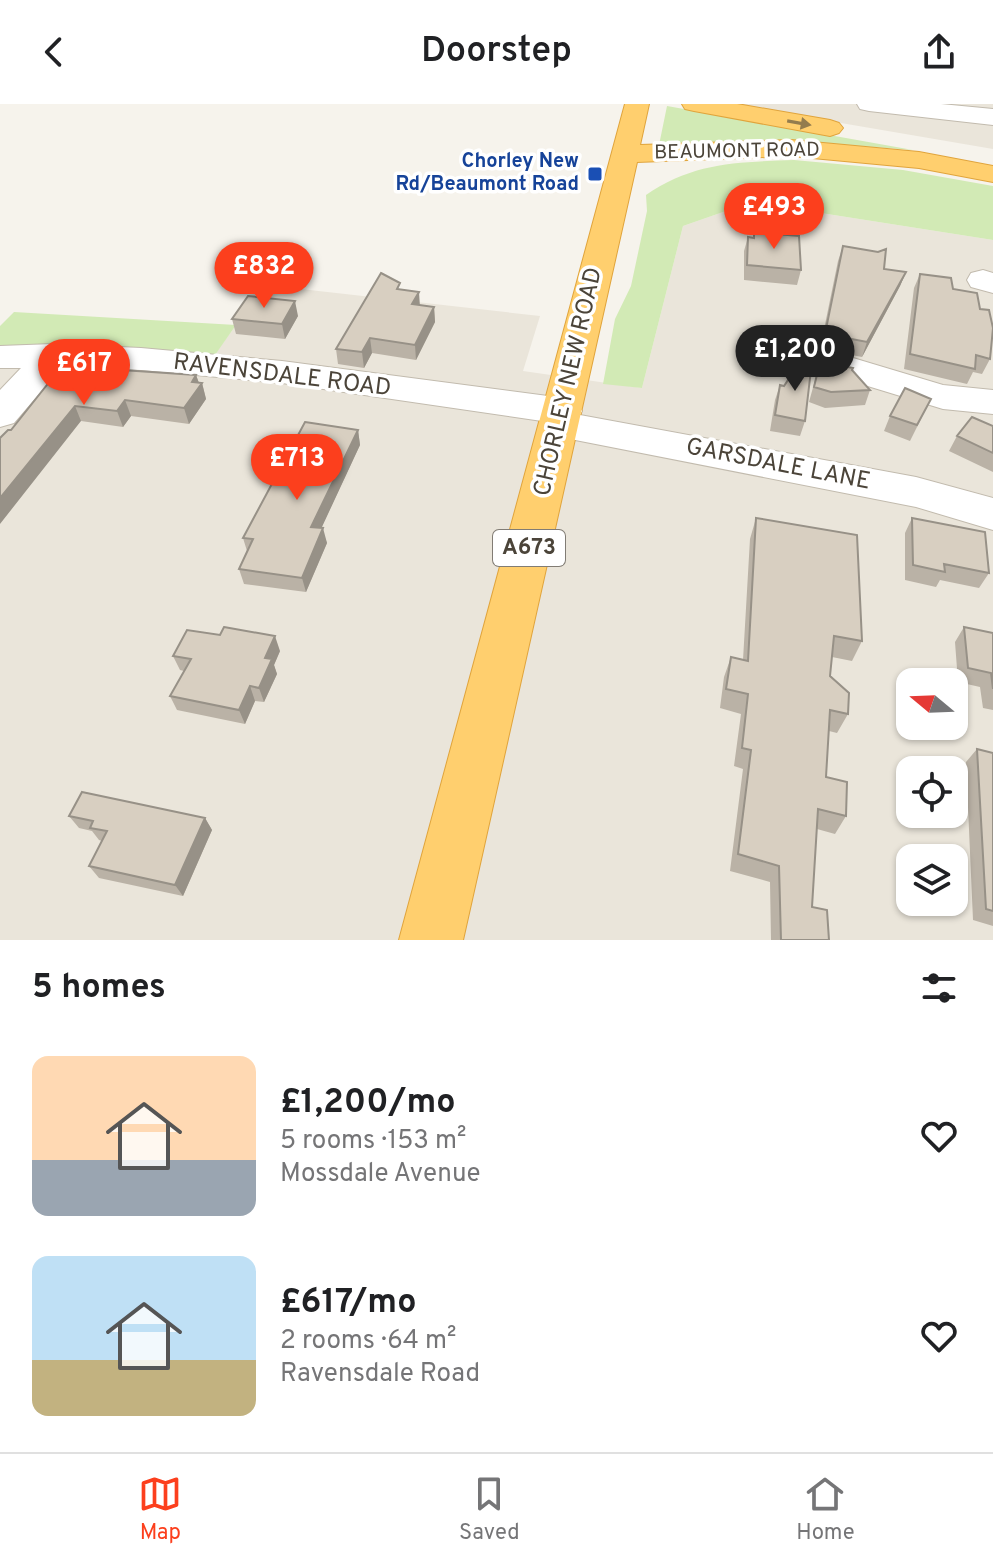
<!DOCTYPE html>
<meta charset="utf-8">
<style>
:root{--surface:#fff;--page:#f6f6f6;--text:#202124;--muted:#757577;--line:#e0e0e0;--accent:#fc3f1d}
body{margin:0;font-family:Overpass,sans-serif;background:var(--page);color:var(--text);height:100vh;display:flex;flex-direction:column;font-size:30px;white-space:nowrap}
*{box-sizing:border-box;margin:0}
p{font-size:26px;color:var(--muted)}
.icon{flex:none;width:44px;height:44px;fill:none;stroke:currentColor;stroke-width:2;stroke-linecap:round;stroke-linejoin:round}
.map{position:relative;height:836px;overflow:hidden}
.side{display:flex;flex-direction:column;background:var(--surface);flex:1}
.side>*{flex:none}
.needle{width:52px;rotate:289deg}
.buttons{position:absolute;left:896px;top:564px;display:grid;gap:16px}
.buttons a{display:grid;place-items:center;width:72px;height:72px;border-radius:16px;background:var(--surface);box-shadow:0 2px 6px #0004;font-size:40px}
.price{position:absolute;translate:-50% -68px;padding:0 18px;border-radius:28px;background:var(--accent);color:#fff;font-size:26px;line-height:52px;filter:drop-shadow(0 2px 4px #0008)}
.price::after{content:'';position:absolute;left:50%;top:48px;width:24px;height:18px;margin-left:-12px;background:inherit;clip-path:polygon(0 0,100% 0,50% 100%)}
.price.selected{background:#222;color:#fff}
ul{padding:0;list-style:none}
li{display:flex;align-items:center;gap:24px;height:200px;padding:0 32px}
li span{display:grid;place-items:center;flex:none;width:224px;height:160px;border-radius:16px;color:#555}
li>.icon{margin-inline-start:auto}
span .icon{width:96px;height:96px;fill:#fffc;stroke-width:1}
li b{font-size:34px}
h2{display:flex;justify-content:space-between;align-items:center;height:96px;padding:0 32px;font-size:34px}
header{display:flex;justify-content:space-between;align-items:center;height:104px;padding:0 32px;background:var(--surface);font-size:36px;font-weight:600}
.dock{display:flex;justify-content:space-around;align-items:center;height:112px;border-top:2px solid var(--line);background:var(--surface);font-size:22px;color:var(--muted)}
.dock a{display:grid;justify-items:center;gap:4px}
.dock .selected{color:var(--accent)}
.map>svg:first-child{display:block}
.residential{fill:#eae5da;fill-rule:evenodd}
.green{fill:#d2eab5}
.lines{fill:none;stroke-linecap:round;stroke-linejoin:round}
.minor-casing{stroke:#c2bbae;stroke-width:2}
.highway-casing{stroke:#e0a43c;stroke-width:2}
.minor{fill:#fff;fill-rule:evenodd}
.highway{fill:#ffcf6e;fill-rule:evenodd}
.wall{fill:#bab2a6}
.shaded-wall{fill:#979187}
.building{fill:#d8cfc1;stroke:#979187;stroke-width:2}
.oneway{fill:#937c4e}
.transit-dot{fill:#1a4fb4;stroke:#fff;stroke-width:3}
.labels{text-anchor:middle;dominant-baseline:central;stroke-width:7;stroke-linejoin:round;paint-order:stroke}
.far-street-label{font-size:20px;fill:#4b4439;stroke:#fff}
.far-transit-label{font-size:20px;font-weight:bold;fill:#164399;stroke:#fff;text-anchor:end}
.shield{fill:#fff;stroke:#817c74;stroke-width:2}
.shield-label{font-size:22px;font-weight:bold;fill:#4b4439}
.street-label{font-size:24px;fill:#4b4439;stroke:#fff}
</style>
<header><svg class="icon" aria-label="back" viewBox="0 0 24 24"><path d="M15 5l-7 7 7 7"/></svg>Doorstep<svg class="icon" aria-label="share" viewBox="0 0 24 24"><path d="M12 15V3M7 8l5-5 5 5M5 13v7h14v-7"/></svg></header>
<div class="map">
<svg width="993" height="836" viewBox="0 0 993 836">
<rect width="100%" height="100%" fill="#f6f3ec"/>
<path class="residential" d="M730,0H993V45Z
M770,101L993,136V836H0V260L32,258L199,272L265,181L540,212L523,267L642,284L683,122L726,107ZM910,578H954V622H910ZM910,666H954V710H910ZM910,754H954V798H910Z"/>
<path class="green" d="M667,2L913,46L789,37L711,40L658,46Z
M794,56L903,66L993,82V136L770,101L726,107L683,122L642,284L603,280L615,215L631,182L647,107L646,91C693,58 739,58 794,56Z
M14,208L236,221L215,251L0,244V222Z"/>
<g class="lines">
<defs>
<path id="minor" d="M857,0H941L993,5V21L869,7L860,5Z
M983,166L993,169V189L971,183L967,176L971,169Z
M53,240L141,244L282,257L563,294L577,298L582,307L580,311L916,373L993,394V426L916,403L560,333L546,329L540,320L542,317L282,279L141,266L62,263L14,319L0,323V286L21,264H0V242Z
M762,241L853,254L943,281L993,286V310L943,305L848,276L749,260L744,252L749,244Z"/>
<path id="highway" d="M625,0H649L640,41L791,36L919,48L993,62V78L919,64L791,52L637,58L463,836H399Z
M682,0H737L830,16L839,19L843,24L839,29L830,32L694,7L685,5Z"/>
</defs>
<use href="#minor" class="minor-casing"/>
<use href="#highway" class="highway-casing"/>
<use href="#minor" class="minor"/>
<use href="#highway" class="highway"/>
</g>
<path class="wall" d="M754,128L801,166L797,181L744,176V147L748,133L753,134Z
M843,142L884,165L906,168L900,182L862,253L831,247L821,240L838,157Z
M920,170L953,185L990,255L982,270L973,268L967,280L904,265L914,184Z
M401,186L420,201L434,203L435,218L416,256L372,249L364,264L338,260L336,245Z
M298,212L285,235L236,230L232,215Z
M820,258L852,267L870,286L865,301L825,304L809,298Z
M62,262L196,271L199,279H202L206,295L189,320L131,312L123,323L81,317L11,326Z
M780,281L805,317L800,332L770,327L775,296Z
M931,295L910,337L884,327L890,312Z
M993,322V368L949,347L957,332Z
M358,326L360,341L321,424L327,439L306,488L244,480L239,465L247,447L243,434Z
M756,414L862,537L852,557L832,553L830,572L848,610L837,629L829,627L826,673L846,712L835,730L817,725L812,803L829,836H771L770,778L730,767L743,665L734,662L741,610L720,604L724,573L731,553L743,556L750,435Z
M912,414L989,469L979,484L940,476L936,483L905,476V429Z
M964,523L993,529V606L983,604L980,583L958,578L955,538Z
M280,547L274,561L277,570L264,598L255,597L245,620L177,606L170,592L184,567L180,566L173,552Z
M977,645L993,649V822L973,816L966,658Z
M69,712L205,714L212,726L183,792L99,774L89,762L102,737L99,736L92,727L79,724Z"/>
<path class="shaded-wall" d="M906,168L900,182L862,253L867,238Z
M419,188L420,203L412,200Z
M295,197L298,212L285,235L282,220Z
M434,203L435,218L416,256L415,241Z
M370,234L372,249L364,264L362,248Z
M196,271L200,282L202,279L206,295L189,320L184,304L192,278Z
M125,296L131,312L123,323L117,307Z
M75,302L81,317L0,420V394Z
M358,326L360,341L315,438L311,423Z
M323,424L327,439L306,488L302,474Z
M275,532L280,547L274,561L277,570L264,598L259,584L265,554Z
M250,582L255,597L245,620L239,606Z
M205,714L212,726L183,792L175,781Z"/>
<path class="building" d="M754,128L799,132L801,166L747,161L748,133L754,134Z
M843,142L878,148L886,145L884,165L906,168L867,238L836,232L826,225Z
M381,169L400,179L397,185L419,188L412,200L434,203L415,241L370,234L362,248L336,245Z
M920,170L951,174L953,185L977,189L980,205L989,206L993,224L990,255L976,251L975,265L910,250Z
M248,192L295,197L282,220L232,215Z
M801,256L812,257L805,317L775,311L780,281L784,282Z
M820,258L853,264L852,266L870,286L831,288L814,283Z
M62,262L196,271L192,278L202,279L184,304L125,296L117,307L75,302L0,394V334L8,326H11Z
M905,284L931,295L917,321L890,312Z
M972,313L993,322V349L957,332Z
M305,318L358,326L311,423L323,424L302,474L239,465L253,435L243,434Z
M756,414L857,431L862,537L834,532L830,572L849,589L848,610L830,606L826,673L847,678L846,712L818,705L812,803L827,806L829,836H781L779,762L738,750L751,646L742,644L748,590L726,585L731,553L748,557Z
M912,414L985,428L989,469L944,460L945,468L913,461Z
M224,523L275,532L265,554L272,555L259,584L250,582L239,606L170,592L191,555L173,552L187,526L220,531Z
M964,523L993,529V585L991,569L968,564Z
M977,645L993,649V807L986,805Z
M82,688L205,714L175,781L89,762L107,727L90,724L93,717L69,712Z"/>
<defs><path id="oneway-solid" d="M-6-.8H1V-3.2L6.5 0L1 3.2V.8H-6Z" transform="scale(2)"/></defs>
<use class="oneway" href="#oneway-solid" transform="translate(799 19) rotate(10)"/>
<rect class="transit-dot" x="587" y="62" width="16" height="16" rx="4"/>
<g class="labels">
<g class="far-street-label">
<text transform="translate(737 48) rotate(-1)">BEAUMONT ROAD</text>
</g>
<g class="far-transit-label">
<text x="579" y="58">Chorley New<tspan x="579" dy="23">Rd/Beaumont Road</tspan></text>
</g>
<rect class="shield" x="493" y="426" width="72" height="36" rx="6"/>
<g class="shield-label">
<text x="529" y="444">A673</text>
</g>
<g class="street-label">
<text transform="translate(282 272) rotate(7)">RAVENSDALE ROAD</text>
<text transform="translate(569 278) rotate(-77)">CHORLEY NEW ROAD</text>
<text transform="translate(778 361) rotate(11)">GARSDALE LANE</text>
</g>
</g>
</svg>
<div class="buttons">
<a><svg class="needle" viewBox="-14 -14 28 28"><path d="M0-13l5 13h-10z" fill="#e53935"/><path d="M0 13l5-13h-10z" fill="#757577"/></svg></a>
<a><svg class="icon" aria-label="locate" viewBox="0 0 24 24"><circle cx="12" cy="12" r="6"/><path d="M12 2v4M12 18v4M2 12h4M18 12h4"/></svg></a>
<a><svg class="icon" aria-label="layers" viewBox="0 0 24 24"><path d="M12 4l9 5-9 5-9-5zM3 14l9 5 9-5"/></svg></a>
</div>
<b class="price" style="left:774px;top:147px">£493</b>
<b class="price" style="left:264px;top:206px">£832</b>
<b class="price selected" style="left:795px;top:289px">£1,200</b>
<b class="price" style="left:84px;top:303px">£617</b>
<b class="price" style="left:297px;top:398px">£713</b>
</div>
<section class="side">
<h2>5 homes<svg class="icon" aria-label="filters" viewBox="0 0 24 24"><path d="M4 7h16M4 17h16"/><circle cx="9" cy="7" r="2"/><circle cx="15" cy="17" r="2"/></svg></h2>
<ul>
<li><span style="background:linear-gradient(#ffd9b3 65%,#9aa5b1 0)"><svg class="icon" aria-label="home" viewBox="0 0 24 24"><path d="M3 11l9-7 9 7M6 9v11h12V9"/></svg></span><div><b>£1,200/mo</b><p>5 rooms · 153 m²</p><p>Mossdale Avenue</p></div><svg class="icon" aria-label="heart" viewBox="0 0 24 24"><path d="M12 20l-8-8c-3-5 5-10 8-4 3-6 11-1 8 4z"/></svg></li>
<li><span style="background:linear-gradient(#bfe0f5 65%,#c2b280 0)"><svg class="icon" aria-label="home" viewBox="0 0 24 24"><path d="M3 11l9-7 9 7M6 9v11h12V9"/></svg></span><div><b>£617/mo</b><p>2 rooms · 64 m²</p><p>Ravensdale Road</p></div><svg class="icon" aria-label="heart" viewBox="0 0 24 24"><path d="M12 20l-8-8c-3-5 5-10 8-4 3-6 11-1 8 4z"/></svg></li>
</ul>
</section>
<nav class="dock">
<a class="selected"><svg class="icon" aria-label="map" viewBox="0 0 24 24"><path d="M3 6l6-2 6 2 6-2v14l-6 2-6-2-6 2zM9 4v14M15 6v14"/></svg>Map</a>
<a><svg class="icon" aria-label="saved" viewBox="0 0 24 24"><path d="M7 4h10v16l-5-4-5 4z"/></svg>Saved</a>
<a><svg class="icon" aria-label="home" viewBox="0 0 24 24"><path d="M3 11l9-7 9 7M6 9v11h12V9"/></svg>Home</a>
</nav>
